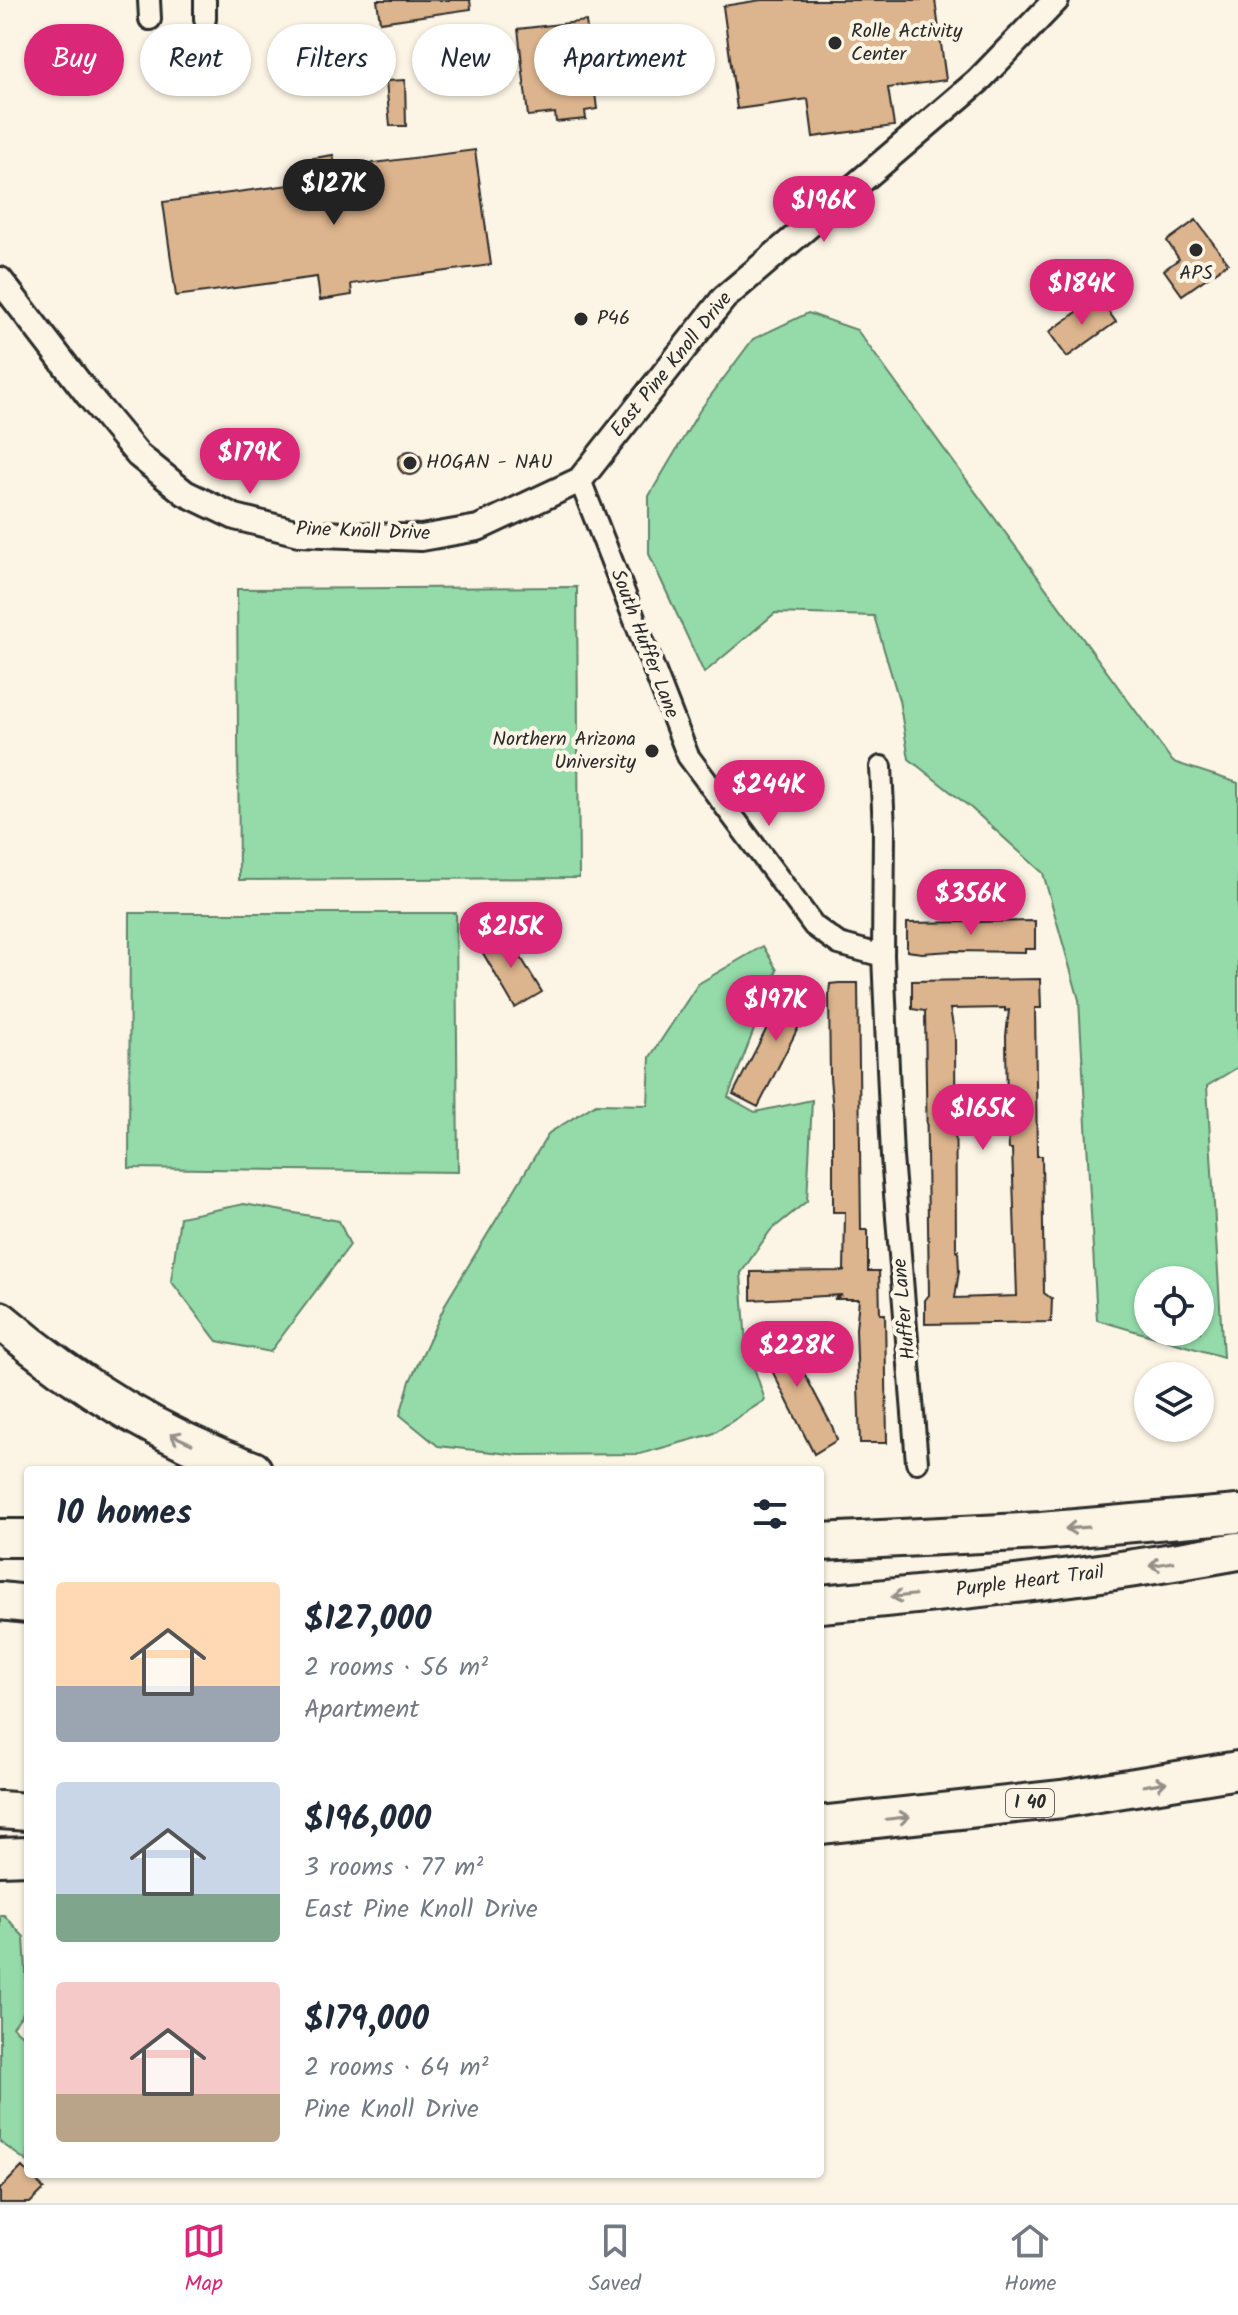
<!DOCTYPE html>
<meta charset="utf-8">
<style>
:root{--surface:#fff;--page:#f6f6f7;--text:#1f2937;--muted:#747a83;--line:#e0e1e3;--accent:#db2777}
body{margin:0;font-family:Kalam,sans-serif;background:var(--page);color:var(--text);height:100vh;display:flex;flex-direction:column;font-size:30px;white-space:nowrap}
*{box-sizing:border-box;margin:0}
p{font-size:26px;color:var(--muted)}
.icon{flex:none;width:44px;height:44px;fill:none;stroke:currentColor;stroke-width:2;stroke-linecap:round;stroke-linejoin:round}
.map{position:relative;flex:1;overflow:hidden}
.sheet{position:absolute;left:24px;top:1466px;width:800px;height:712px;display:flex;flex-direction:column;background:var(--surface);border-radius:8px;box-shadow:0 2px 6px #0004}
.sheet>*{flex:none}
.top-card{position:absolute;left:24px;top:24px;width:800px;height:72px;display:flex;gap:16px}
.buttons{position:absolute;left:1134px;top:1266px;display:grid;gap:16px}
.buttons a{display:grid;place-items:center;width:80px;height:80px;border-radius:50%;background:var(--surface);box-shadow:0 2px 6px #0004;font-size:40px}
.price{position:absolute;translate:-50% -68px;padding:0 18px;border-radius:28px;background:var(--accent);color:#fff;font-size:26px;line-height:52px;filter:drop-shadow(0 2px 4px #0008)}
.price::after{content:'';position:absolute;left:50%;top:48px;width:24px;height:18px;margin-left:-12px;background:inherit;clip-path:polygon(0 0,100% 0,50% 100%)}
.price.on{background:#222;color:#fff}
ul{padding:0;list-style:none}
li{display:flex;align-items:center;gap:24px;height:200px;padding:0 32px}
li span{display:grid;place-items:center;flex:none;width:224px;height:160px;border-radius:8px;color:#555}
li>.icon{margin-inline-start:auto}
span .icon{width:96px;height:96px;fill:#fffc;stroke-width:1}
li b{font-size:34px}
h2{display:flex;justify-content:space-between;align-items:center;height:96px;padding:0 32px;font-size:34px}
.pill{padding:0 28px;border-radius:36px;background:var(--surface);box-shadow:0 2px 6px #0004;font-size:28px;line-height:72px}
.pill.on{background:var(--accent);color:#fff}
.tab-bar{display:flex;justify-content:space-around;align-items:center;height:112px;border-top:2px solid var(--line);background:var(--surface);font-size:22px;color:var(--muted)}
.tab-bar a{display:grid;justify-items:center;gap:4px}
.tab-bar .on{color:var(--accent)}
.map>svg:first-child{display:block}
.green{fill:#94dba9;stroke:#60836a;stroke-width:2;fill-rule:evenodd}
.building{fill:#dcb48d;stroke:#2b2b2b;stroke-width:2;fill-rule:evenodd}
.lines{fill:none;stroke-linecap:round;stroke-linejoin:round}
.minor-casing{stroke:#2b2b2b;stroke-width:26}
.tertiary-casing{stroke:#2b2b2b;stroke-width:30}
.motorway-casing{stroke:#2b2b2b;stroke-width:42}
.minor{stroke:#fcf5e5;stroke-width:20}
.tertiary{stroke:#fcf5e5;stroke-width:24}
.motorway{stroke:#fcf5e5;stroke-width:36}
.oneway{stroke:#949088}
.poi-dot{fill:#2b2b2b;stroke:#fcf5e5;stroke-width:3}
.labels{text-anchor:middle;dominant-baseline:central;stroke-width:8;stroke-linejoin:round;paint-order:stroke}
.shield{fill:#fcf5e5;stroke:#6a6863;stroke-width:2}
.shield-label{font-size:18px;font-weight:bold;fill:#2b2b2b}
.poi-label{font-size:20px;fill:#2b2b2b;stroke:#fcf5e5;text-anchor:start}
.street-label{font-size:20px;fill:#2b2b2b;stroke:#fcf5e5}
</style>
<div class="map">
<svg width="1238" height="2203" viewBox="0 0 1238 2203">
<rect width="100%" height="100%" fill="#fcf5e5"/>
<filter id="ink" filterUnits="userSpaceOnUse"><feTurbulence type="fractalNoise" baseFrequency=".0125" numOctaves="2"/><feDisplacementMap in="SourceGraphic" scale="16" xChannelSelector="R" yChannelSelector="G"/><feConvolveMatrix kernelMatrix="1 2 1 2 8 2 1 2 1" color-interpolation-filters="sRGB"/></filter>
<g filter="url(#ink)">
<path class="green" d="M808,313L857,330L1173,762L1238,783V1067L1207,1086L1223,1357L1097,1320L1079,1000L1043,873L971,808L909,759L899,700L874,616L775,613L704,673L649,554V496L700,410L753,339ZM1148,1280H1200V1332H1148Z
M577,587L579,878L239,880L237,589Z
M130,913H456L458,1172L129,1168Z
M763,946L777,970L728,1097L755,1112L812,1100L807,1201L770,1231L741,1273L746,1344L765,1400L712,1434L640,1454L519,1455L438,1446L400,1415L410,1381L447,1301L549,1133L596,1104L648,1105L650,1057L698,984Z
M244,1204L339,1221L350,1245L270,1352L217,1341L171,1281L180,1217Z
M0,1915H4L24,1937L28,2006L13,2027L28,2040V2162L0,2142Z"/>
<path class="building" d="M377,0H470L471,9L380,22Z
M761,0H935L946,80L888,88L894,126L813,137L808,99L737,109L723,6Z
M586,21L597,109L585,111L586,119L556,122L555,113L528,116L518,29Z
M405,80L406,126H390L386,81Z
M475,150L491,265L351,284L352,295L320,300L317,277L176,296L163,202L304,183L301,160L333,155L335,168Z
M1196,220L1228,263L1182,295L1164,270L1179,259L1167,241Z
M1098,297L1116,322L1067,357L1049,332Z
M398 463a12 12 0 1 1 24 0a12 12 0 1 1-24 0Z
M1035,921V949H1025V952L952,951L922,953L907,951V923Z
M506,933L542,992L515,1008L480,948Z
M1040,979L1041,1008H1035L1037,1156H1042L1044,1293L1052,1299L1051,1322L925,1324V1300L929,1295L925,1011L912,1009V981ZM1005,1008V1011L1009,1010L1006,1036L1007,1114L1009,1149H1012L1017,1296L955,1298L959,1271L958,1250L956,1251L955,1037L950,1009Z
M791,981L819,993L801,1028L799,1026L758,1107L733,1094Z
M839,983H858L861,1230H868V1271H879L880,1314H885L887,1443H860L856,1329L859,1299H834L842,1295L751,1300V1272L844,1271L845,1212H833V1111L830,1077L829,994L830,984Z
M780,1326L799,1357L796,1358L832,1426L837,1440L814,1454L756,1339Z
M22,2167L44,2189L30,2203H0V2189Z"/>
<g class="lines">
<defs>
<path id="minor" d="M149,0L150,19
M205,0V19
M580,480L688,756L814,926L839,944L883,956L892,1157L917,1462
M881,767L884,829L883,956"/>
<path id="tertiary" d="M0,280L89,396L138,455L185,493L235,517L299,533L421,538L478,528L580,480L724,298L978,81L1056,0"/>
<path id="motorway" d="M0,1320C75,1384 159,1436 253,1470
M0,1538H28
M820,1542L1041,1531L1238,1514
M0,1601L28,1604
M820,1604C960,1592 1100,1576 1238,1551
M0,1810L28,1812
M820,1825L1062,1799L1238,1770
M0,1857L28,1856"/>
</defs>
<use href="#minor" class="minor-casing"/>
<use href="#tertiary" class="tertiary-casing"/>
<use href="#motorway" class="motorway-casing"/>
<use href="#minor" class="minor"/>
<use href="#tertiary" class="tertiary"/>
<use href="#motorway" class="motorway"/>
</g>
<defs><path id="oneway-shaft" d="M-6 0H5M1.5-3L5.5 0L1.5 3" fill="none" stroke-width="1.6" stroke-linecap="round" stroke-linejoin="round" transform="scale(2)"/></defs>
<g class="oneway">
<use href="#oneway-shaft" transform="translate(181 1439) rotate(-155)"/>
<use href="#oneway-shaft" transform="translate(1077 1528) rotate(176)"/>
<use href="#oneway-shaft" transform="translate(1161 1564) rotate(170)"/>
<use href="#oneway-shaft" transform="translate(903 1596) rotate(174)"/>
<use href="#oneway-shaft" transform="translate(1155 1784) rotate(-9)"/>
<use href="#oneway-shaft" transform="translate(898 1818) rotate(-6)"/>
</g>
</g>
<g class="poi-dot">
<circle cx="835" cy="43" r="8"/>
<circle cx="1196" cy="250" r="8"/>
<circle cx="581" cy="319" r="8"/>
<circle cx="410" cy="463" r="8"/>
<circle cx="652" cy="751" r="8"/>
</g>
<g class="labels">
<rect class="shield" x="1006" y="1789" width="48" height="28" rx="6"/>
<g class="shield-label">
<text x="1030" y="1803">I 40</text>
</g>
<g class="poi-label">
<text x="851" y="32">Rolle Activity<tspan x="851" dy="23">Center</tspan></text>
<text x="1196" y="274" text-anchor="middle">APS</text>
<text x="597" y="319">P46</text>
<text x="426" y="463">HOGAN - NAU</text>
<text x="636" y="740" text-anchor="end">Northern Arizona<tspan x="636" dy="23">University</tspan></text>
</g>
<g class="street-label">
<text transform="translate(672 365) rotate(-51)">East Pine Knoll Drive</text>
<text transform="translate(363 532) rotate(2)">Pine Knoll Drive</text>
<text transform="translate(644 644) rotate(69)">South Huffer Lane</text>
<text transform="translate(905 1309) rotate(-95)">Huffer Lane</text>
<text transform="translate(1030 1582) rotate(-7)">Purple Heart Trail</text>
</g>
</g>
</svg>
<div class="buttons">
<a><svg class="icon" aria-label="locate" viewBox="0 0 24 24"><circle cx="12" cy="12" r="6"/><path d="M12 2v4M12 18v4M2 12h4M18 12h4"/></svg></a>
<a><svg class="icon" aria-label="layers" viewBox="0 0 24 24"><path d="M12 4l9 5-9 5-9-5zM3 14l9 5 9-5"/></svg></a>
</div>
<b class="price on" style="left:334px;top:227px">$127K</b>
<b class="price" style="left:824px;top:244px">$196K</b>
<b class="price" style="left:1082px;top:327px">$184K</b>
<b class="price" style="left:250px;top:496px">$179K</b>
<b class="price" style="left:769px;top:828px">$244K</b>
<b class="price" style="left:971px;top:937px">$356K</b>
<b class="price" style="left:511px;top:970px">$215K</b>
<b class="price" style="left:776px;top:1043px">$197K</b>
<b class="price" style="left:983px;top:1152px">$165K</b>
<b class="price" style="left:797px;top:1389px">$228K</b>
<div class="top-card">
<a class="pill on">Buy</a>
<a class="pill">Rent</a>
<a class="pill">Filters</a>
<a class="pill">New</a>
<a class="pill">Apartment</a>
</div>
<section class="sheet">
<h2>10 homes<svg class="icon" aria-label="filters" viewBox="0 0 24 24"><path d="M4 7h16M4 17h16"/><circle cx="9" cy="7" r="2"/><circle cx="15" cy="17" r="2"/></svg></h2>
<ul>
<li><span style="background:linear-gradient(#ffd9b3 65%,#9aa5b1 0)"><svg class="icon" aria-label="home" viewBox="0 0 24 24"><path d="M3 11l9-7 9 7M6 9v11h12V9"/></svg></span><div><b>$127,000</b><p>2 rooms · 56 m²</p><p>Apartment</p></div></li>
<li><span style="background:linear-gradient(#c9d6e8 70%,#7fa58c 0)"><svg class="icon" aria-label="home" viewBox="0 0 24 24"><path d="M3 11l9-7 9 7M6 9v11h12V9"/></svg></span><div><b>$196,000</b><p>3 rooms · 77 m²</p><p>East Pine Knoll Drive</p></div></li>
<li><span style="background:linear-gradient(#f6c9c9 70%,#b9a48a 0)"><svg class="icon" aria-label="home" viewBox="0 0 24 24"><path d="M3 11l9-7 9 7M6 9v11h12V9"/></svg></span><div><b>$179,000</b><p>2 rooms · 64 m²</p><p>Pine Knoll Drive</p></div></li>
</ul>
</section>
</div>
<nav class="tab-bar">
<a class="on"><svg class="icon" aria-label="map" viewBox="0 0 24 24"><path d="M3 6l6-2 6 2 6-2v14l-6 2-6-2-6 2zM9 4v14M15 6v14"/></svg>Map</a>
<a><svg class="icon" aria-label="saved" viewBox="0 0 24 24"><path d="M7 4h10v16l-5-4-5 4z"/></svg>Saved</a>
<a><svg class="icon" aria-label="home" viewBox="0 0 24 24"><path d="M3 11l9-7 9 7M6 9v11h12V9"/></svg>Home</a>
</nav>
